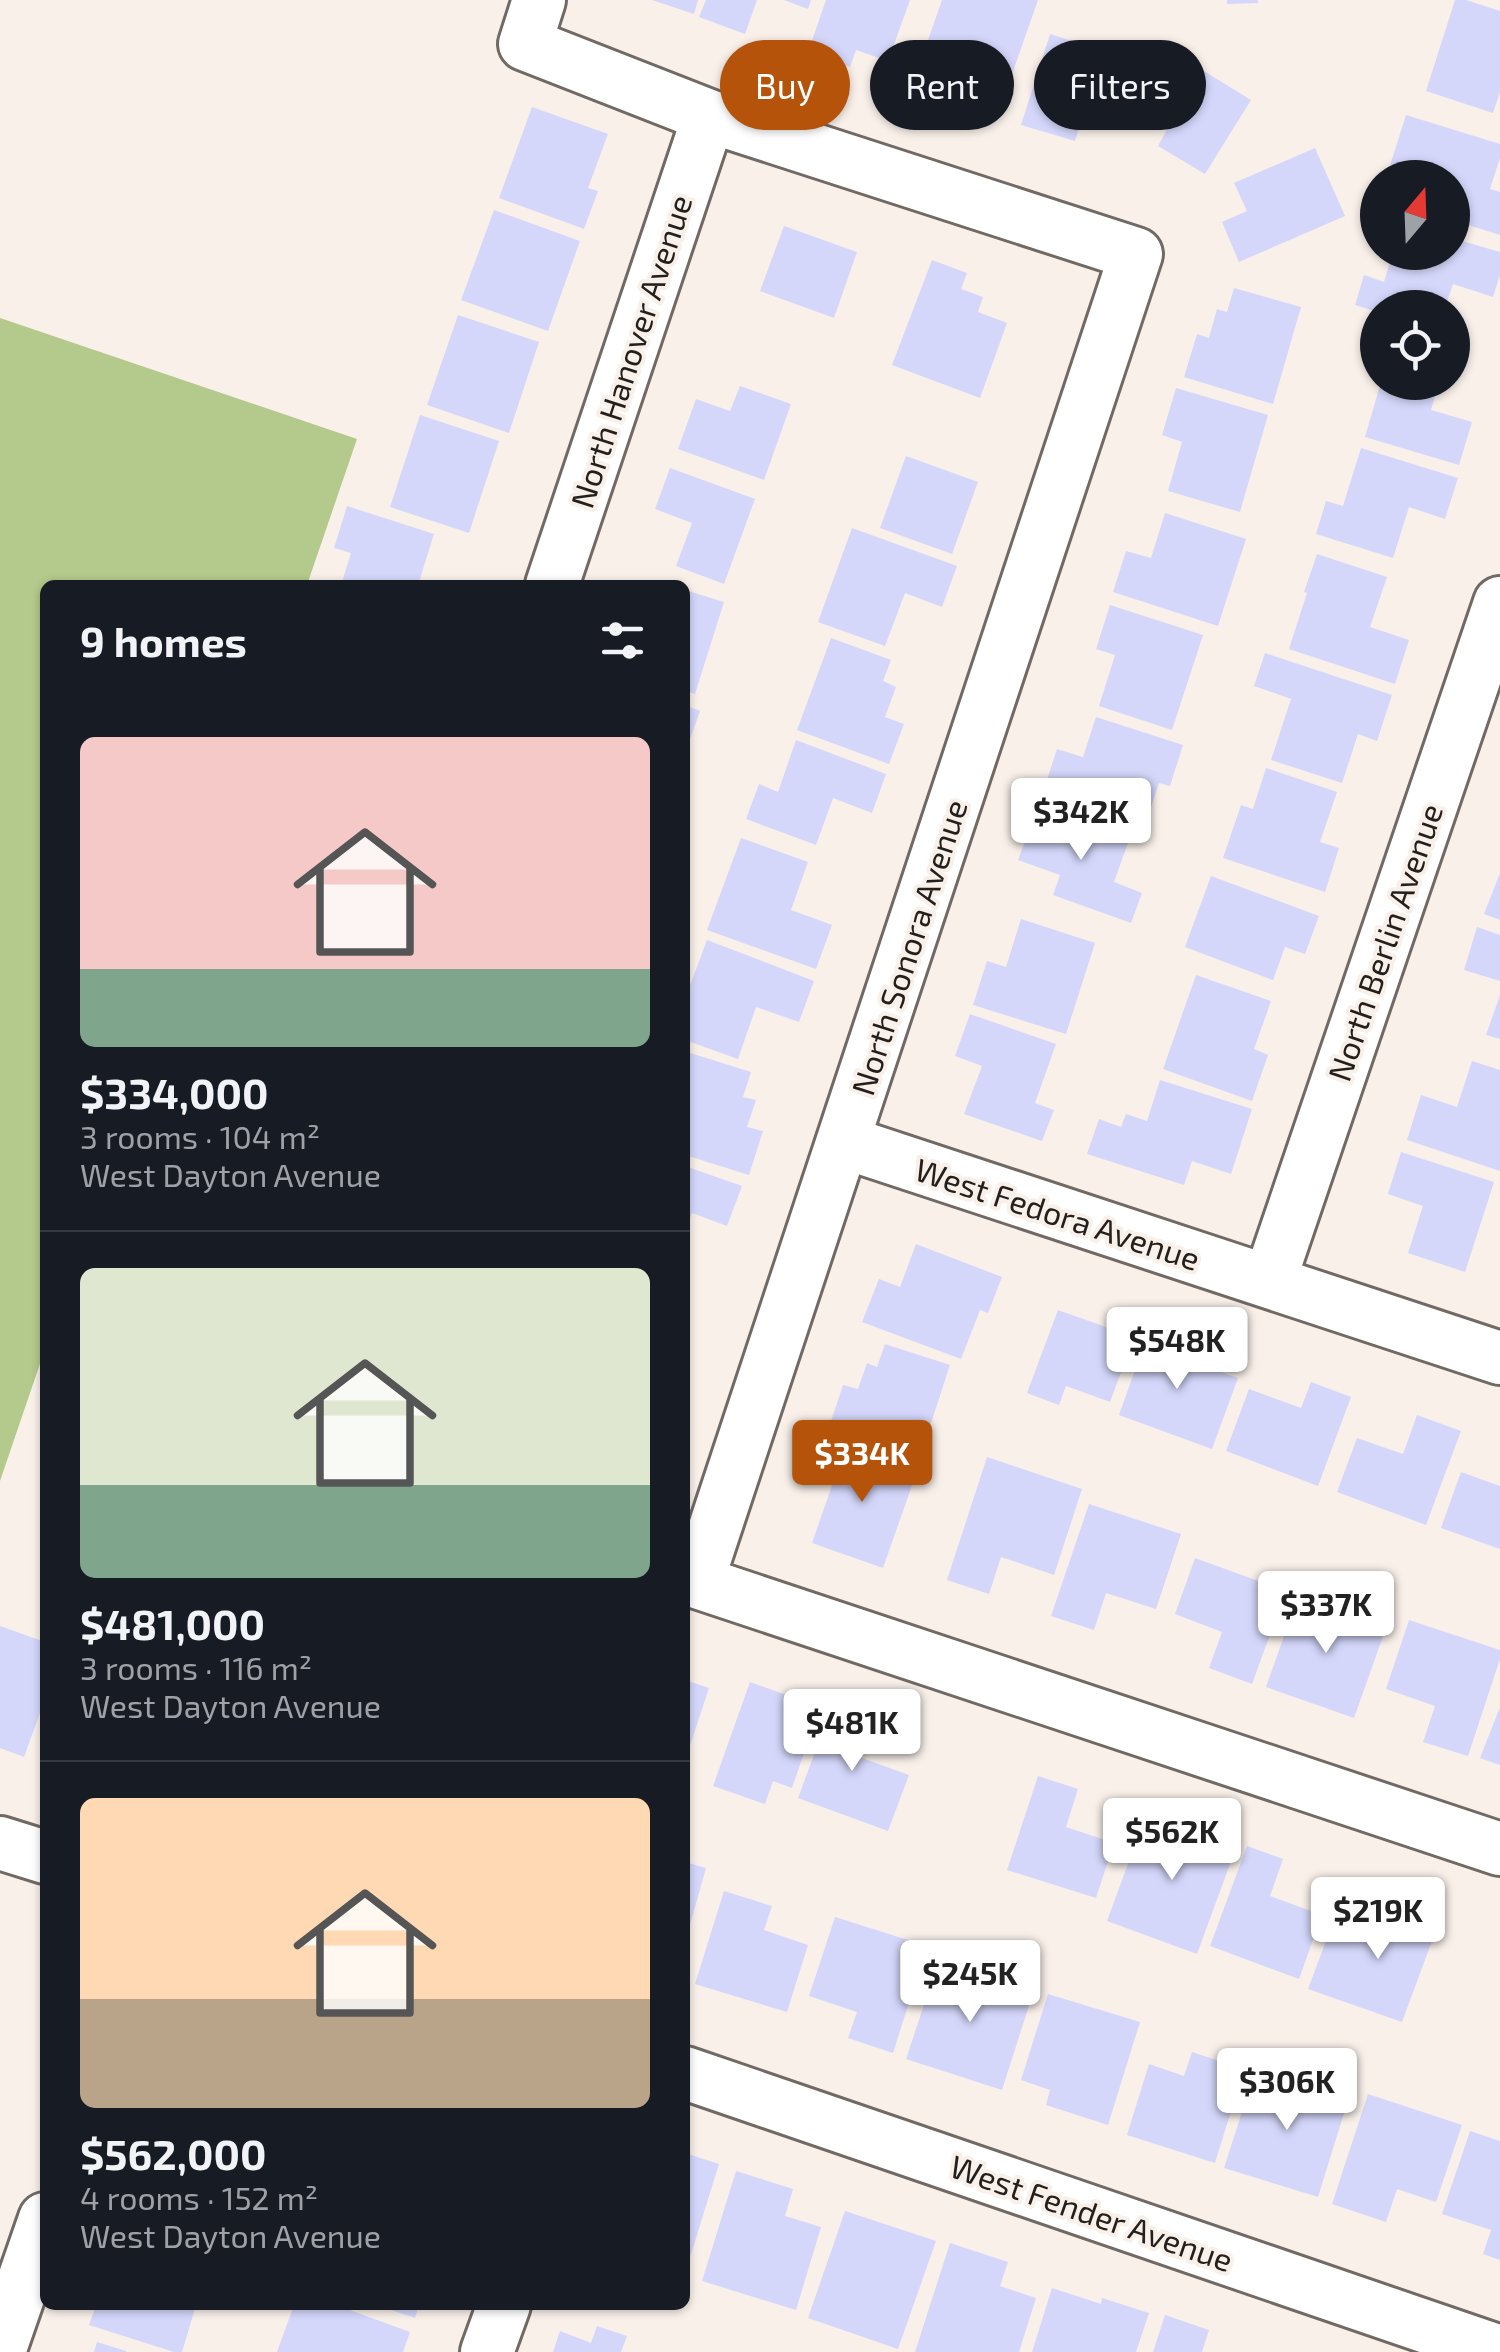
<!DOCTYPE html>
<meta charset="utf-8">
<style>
:root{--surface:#171b24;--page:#20242c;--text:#f1f3f6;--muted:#9ea1a6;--line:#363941;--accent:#b45309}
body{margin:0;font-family:"Exo 2",sans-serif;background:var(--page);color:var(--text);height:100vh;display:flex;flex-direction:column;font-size:38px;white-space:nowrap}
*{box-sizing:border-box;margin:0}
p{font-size:32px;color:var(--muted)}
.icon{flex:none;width:55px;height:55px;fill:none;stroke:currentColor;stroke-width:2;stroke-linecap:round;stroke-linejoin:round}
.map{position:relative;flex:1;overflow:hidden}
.side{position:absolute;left:40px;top:580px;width:650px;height:1730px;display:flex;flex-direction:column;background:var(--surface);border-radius:15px;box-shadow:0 2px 8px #0004}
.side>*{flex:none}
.hud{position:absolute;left:720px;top:40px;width:630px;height:90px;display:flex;gap:20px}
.needle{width:65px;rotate:19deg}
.fabs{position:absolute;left:1360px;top:160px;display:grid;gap:20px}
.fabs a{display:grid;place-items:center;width:110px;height:110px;border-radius:50%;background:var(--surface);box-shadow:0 2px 8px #0004;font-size:50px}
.price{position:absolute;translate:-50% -85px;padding:0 22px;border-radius:10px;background:#fff;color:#222;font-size:32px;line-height:65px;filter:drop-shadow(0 2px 5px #0008)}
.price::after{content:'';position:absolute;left:50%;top:60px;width:30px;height:22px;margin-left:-15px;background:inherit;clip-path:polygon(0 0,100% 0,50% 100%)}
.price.selected{background:var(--accent);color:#fff}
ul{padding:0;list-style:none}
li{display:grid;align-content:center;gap:20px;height:530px;padding:0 40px}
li+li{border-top:2px solid var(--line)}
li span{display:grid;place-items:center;height:310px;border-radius:15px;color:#555}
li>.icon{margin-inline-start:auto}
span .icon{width:180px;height:180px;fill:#fffc;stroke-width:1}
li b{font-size:42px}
h2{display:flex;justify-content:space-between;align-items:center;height:120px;padding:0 40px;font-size:42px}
.chip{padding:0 35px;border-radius:45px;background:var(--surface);box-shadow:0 2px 8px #0004;font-size:35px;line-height:90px}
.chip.selected{background:var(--accent);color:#fff}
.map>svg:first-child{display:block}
.green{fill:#b4ca8c}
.building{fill:#d4d7fa}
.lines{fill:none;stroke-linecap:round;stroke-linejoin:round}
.minor-casing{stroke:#716964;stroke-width:58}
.minor{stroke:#fff;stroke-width:52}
.labels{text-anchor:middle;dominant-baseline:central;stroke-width:8;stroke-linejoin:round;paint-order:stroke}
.street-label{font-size:32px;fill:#221f1d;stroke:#f9f0ea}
</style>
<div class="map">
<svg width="1500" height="2352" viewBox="0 0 1500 2352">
<rect width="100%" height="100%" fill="#f9f0ea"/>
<path class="green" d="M0,318L357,439L307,585H45V1349L0,1481Z"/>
<path class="building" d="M652,0H698L694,14Z
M706,0H757L745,34L699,17Z
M784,0H811L808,9Z
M826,0H910L888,61L856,50L850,67L808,52Z
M942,0H1038L997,117L956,103L965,78L920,63Z
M1227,0H1258V3L1227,4Z
M1455,0H1466L1500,11V92L1493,113L1426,91Z
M1050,34L1129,59L1114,109L1087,101L1075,141L1021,125Z
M1186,60L1251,100L1205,174L1158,146L1169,126L1152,115Z
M532,107L608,134L588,188L598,191L584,229L499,198Z
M1406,115L1500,144V158L1490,189L1500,192V235L1452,220V178H1386Z
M1315,148L1345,216L1239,262L1222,222L1247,211L1234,183Z
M494,210L580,241L548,331L461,300Z
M784,226L857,252L834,318L760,291Z
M1452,238L1500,252V275L1493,297L1453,284L1445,308H1378V312L1355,305L1364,275L1384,282L1393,252H1452Z
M932,260L967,273L961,289L983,297L978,312L1007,323L980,398L892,365Z
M1234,288L1301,307L1273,404L1184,377L1197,334L1209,338L1217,309L1227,312Z
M458,315L539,342L509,433L427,405Z
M1381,382H1439L1431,410L1472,422L1459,465L1365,437Z
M740,386L791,404L764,480L678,449L696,399L730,411Z
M1176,388L1268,415L1240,512L1168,491L1182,442L1162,435Z
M420,415L499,441L469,533L390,507Z
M1361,448L1458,478L1445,519L1409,507L1393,558L1316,534L1326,501L1343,506Z
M906,456L978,482L952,554L880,528Z
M670,468L755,499L724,584L676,566L692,523L655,509Z
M347,506L434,534L418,585H341L351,553L334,548Z
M1165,513L1246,539L1218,626L1113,592L1126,551L1151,558Z
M852,528L957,566L942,607L905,593L885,646L818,622Z
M1317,554L1387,577L1370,627L1409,640L1395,684L1289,649L1307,593L1304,592Z
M685,590L724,602L695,694L685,691Z
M1110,605L1203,635L1172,730L1099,706L1115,655L1096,649Z
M831,638L891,660L883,681L896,687L885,717L904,724L889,764L797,730Z
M1265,653L1392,695L1377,741L1358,734L1342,783L1271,760L1291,699L1254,686Z
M685,705L700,711L686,750H685Z
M1096,717L1183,745L1170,786L1159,783L1144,828L1042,795L1057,749L1083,757Z
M796,740L886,774L872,813L833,798L816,845L746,819L759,784L778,792Z
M1266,768L1337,792L1320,842L1339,848L1325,892L1223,858L1241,805L1253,809Z
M1038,806L1129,840L1114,882L1142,893L1131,923L1053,895L1060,875L1018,860Z
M741,838L808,862L791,910L832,925L816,969L707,930Z
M1500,873V920L1484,914Z
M1211,876L1319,916L1305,954L1285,947L1273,980L1185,947Z
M1021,919L1095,943L1066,1034L973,1005L987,961L1006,967Z
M1477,927L1500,935V981L1464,970Z
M707,940L814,981L799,1022L756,1007L738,1059L685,1040V999Z
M1196,975L1271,1001L1254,1049L1268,1055L1252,1101L1163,1069Z
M1500,995V1039L1486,1035Z
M970,1014L1056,1044L1035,1103L1054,1110L1042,1141L964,1114L982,1066L955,1056Z
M687,1052L751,1072L743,1097L756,1100L747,1127L763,1131L749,1175L685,1155V1060Z
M1472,1061L1500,1070V1171L1407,1140L1421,1095L1457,1107Z
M1160,1080L1252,1109L1231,1174L1192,1161L1184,1185L1087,1154L1099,1119L1121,1127L1126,1114L1147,1121Z
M1401,1152L1494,1182L1465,1272L1408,1253L1423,1206L1388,1194Z
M685,1166L742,1186L727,1226L692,1213L685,1230Z
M916,1244L1002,1277L988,1313L980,1310L961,1359L862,1322L879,1279L900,1287Z
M1058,1310L1134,1337L1110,1402L1066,1386L1059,1405L1027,1393Z
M1150,1328L1192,1342L1186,1360L1238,1378L1212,1449L1119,1415Z
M885,1344L950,1365L919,1460L828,1430L843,1385L858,1389L867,1363L877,1367Z
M1311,1382L1351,1397L1318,1486L1226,1451L1249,1389L1301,1408Z
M1417,1415L1461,1431L1426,1525L1337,1492L1357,1438L1403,1454Z
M825,1442L916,1474L883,1568L812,1543L836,1474L816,1467Z
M987,1457L1082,1489L1054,1575L1001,1557L989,1594L947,1580Z
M1461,1472L1500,1486V1549L1441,1528Z
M1089,1504L1181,1534L1156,1609L1106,1593L1094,1630L1051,1616Z
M1195,1558L1286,1591L1252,1684L1209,1668L1222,1632L1175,1614Z
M1299,1594L1387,1625L1354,1718L1266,1687Z
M1409,1620L1500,1650V1659L1468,1756L1423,1742L1435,1706L1386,1689Z
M0,1626L45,1642V1699L24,1757L0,1748Z
M685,1680L709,1688L686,1758H685Z
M750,1682L820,1707L792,1788L773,1781L765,1804L713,1786Z
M832,1706L873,1721L859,1757L909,1775L888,1831L798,1798Z
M1500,1707V1765L1480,1758Z
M1038,1776L1078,1789L1066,1827L1114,1843L1096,1898L1007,1870Z
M1147,1812L1237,1845L1197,1954L1107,1921Z
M1247,1846L1283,1859L1270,1896L1322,1915L1299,1979L1210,1946Z
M685,1862L706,1868L688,1932L685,1931Z
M724,1891L772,1906L764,1930L808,1945L787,2012L695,1984Z
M1397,1898L1442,1914L1402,2022L1308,1989L1333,1922L1382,1940Z
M835,1917L927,1946L893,2053L848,2038L857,2012L809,1996Z
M939,1959L1034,1990L1002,2090L906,2059Z
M1048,1994L1140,2022L1108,2125L1046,2105L1050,2090L1021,2080Z
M1192,2052L1244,2069L1215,2163L1127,2135L1149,2064L1184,2076Z
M1256,2068L1349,2097L1318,2197L1224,2168Z
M1368,2094L1462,2125L1436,2202L1397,2189L1386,2222L1332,2204Z
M1470,2131L1500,2141V2260L1483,2254L1491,2230L1442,2214Z
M685,2153L719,2164L688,2264L685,2263Z
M736,2171L793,2189L785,2216L821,2227L796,2310L702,2281Z
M845,2211L936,2241L898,2349L808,2318Z
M950,2243L1008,2262L1000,2286L1036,2298L1019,2352H915Z
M1052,2288L1101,2304L1102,2298L1149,2313L1136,2352H1032Z
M96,2305H196L182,2352H174L89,2325Z
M294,2305H336L410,2332L403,2352H277Z
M376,2305H419L415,2318Z
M1165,2315L1209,2330L1202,2352H1153Z
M597,2326L627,2336L621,2352H553L560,2331L591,2343Z
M97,2342L126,2351V2352H94Z"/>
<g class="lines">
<defs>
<path id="minor" d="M539,0L525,44L709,116L1136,254L697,1582
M552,585L709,116
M844,1142L1500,1358
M1269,1282L1500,603
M685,1578L1500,1849
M0,1843L45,1857
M685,2073L1500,2352
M0,2349L45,2219
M487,2352L504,2305"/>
</defs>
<use href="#minor" class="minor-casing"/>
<use href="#minor" class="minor"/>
</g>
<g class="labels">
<g class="street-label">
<text transform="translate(630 351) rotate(-72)">North Hanover Avenue</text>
<text transform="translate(1384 942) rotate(-71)">North Berlin Avenue</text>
<text transform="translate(908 947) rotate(-72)">North Sonora Avenue</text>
<text transform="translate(1058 1213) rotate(18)">West Fedora Avenue</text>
<text transform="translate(1092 2212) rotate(19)">West Fender Avenue</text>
</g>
</g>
</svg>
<div class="fabs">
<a><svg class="needle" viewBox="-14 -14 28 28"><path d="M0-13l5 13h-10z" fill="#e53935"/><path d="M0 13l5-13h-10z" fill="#9ea1a6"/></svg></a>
<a><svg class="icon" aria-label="locate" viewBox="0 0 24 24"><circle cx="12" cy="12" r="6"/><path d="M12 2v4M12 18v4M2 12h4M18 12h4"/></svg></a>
</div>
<b class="price" style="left:1081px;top:863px">$342K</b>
<b class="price" style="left:1177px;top:1392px">$548K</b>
<b class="price selected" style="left:862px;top:1505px">$334K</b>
<b class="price" style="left:1326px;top:1656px">$337K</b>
<b class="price" style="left:852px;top:1774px">$481K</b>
<b class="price" style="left:1172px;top:1883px">$562K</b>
<b class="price" style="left:1378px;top:1962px">$219K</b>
<b class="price" style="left:970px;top:2025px">$245K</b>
<b class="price" style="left:1287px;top:2133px">$306K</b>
<div class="hud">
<a class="chip selected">Buy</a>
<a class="chip">Rent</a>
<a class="chip">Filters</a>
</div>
<section class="side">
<h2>9 homes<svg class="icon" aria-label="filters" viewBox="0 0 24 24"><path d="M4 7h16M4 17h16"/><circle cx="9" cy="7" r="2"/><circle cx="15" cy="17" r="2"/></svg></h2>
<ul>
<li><span style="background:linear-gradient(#f6c9c9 75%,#7fa58c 0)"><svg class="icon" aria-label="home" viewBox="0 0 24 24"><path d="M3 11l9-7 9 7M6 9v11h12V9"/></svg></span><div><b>$334,000</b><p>3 rooms · 104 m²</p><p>West Dayton Avenue</p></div></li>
<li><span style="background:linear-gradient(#dfe7d0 70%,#7fa58c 0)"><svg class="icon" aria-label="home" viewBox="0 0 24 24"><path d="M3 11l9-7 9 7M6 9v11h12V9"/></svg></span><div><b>$481,000</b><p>3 rooms · 116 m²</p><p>West Dayton Avenue</p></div></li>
<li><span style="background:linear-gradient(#ffd9b3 65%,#b9a48a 0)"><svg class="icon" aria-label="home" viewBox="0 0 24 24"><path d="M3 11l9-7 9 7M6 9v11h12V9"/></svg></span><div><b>$562,000</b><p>4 rooms · 152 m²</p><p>West Dayton Avenue</p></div></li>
</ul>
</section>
</div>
